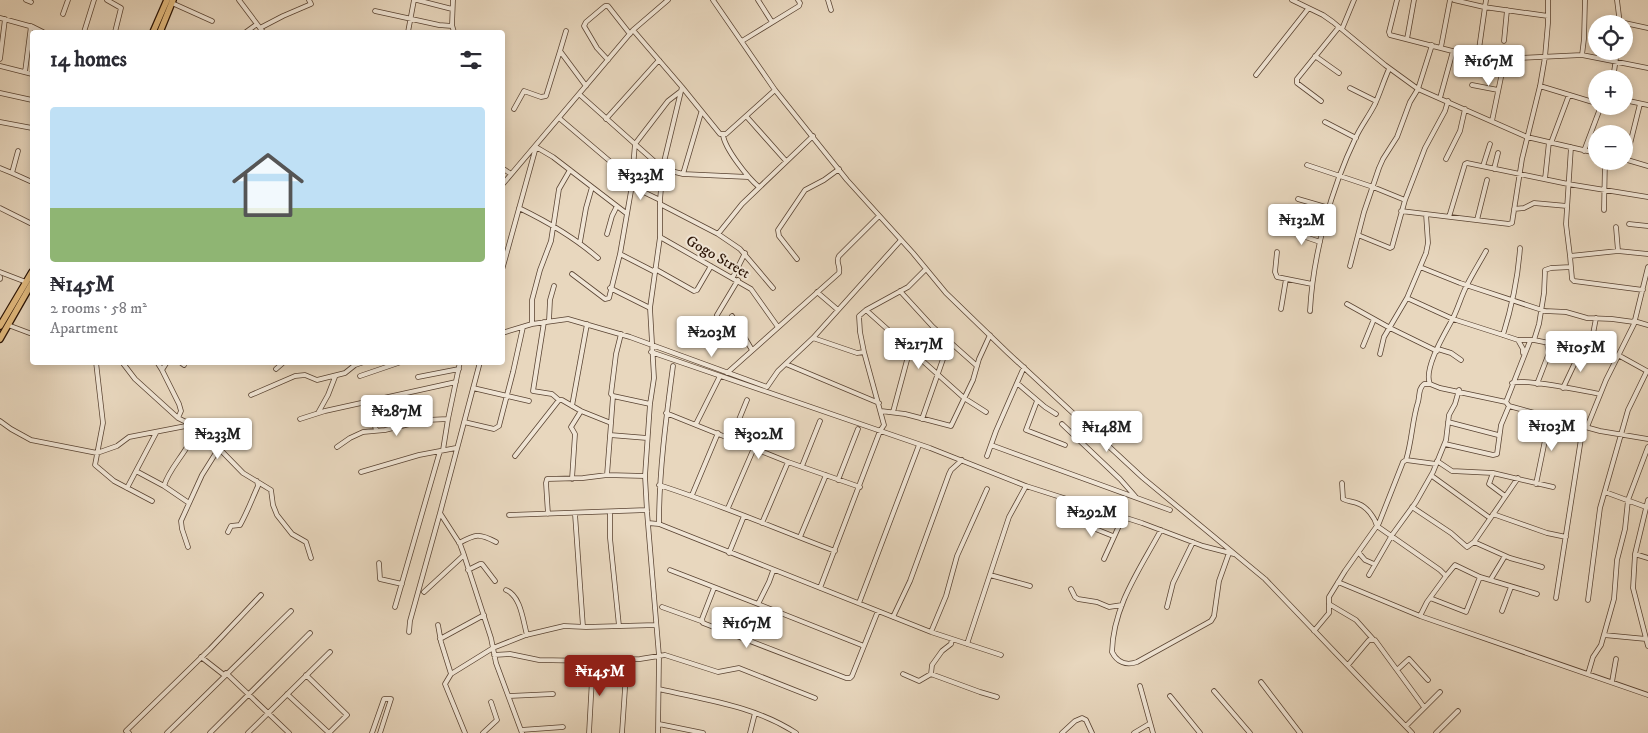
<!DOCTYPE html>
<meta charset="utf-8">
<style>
:root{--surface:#fff;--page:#f7f7f7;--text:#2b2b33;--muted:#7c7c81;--accent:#8f2418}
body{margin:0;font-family:"IM FELL DW Pica",serif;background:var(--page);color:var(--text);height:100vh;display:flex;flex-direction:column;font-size:19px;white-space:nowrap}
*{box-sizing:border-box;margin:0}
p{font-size:16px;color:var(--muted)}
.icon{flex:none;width:28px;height:28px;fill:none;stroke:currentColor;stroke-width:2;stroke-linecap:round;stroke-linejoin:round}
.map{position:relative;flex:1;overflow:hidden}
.details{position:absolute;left:30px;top:30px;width:475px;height:335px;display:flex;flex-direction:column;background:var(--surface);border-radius:5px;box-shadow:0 2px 8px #0003}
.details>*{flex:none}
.buttons{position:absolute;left:1588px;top:15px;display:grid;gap:10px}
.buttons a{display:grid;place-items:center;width:45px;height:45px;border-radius:50%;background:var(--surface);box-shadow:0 2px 8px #0003;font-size:25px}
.price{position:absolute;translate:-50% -42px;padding:0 11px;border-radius:5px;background:#fff;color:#222;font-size:16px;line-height:32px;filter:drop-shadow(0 1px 2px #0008)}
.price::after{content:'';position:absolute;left:50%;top:30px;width:15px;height:11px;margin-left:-8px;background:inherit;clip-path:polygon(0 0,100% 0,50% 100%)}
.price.on{background:var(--accent);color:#fff}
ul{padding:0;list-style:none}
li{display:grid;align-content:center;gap:10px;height:265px;padding:0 20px}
li span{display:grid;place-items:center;height:155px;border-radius:5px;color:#555}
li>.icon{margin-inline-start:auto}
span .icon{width:90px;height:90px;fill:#fffc;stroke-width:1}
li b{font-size:21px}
h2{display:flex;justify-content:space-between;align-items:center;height:60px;padding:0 20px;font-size:21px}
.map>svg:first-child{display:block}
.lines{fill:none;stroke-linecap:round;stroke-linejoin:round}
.street-casing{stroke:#594332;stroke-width:5.5}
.primary-casing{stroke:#291204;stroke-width:8}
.street{stroke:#f0e5d5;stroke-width:4}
.primary{stroke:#e4bc7f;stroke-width:5.5}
.labels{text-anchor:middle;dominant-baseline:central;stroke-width:4;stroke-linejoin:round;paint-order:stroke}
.street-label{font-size:15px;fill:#291204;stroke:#f0e5d5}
</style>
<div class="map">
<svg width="1648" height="733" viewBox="0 0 1648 733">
<rect width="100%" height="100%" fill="#e8d7be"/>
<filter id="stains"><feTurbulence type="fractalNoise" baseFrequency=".004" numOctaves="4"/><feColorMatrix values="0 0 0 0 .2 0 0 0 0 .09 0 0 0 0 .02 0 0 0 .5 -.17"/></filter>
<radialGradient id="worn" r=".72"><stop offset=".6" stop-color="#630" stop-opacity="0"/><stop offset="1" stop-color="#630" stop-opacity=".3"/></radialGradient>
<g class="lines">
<defs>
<path id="street" d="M26,0L31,2
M107,0L121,8L115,32
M239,0L263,32
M417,0L452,9
M453,0L452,25L454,32
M713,0L775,90L847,180L913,253L946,293L1007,352L1143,478L1265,579L1412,733
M758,0L772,22
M828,0L831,10
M1292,0L1323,15L1333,22L1385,65L1418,89L1527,137L1596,153
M1397,0L1389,32L1390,35L1464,54L1488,57L1521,58L1582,55L1648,68
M1454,0L1484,7L1548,16
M1617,0L1620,24
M172,3L212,21
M375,11L439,25L452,26
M63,14L68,0
M0,18L33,27L43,32
M1620,22L1648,28
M260,28L283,16L311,4L309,0
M1342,29L1354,0
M633,30L682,87L663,166L660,200V237L650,308L654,378L650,404L645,476L647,512L659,656L658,733
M566,31L560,51L586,86
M84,32L94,0
M246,32L257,24
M408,32L414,0
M1407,39L1414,0
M742,41L799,6L800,3L798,0
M1504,41L1507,10
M1441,47L1450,0
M1582,55L1584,39L1585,0
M1315,56L1339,73
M1478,56L1486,0
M0,59L5,19
M608,60L597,48L584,26L586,22L605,6H608L630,34
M0,66L32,74
M25,72L31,26
M1256,75L1308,9
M1613,79L1617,51
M1472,85L1498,90
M1540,86L1596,103
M682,87L720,134H726L775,90
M1350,88L1376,101
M0,93L32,100
M579,94L663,169L683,174L748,177
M1440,98L1453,51
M1624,100L1648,105
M1321,101L1297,83V79L1339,27
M514,109L524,91L541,97L546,96L560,51
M746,116L786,161
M559,118L632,180
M606,119L659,60
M1492,121L1505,58
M0,122L32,128
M1325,122L1356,138
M723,135C725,149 748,178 759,187
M1551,143L1569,95
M18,151L12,173L32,182
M1584,151L1601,106
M1446,159L1460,131L1465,109
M1624,159L1648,166
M1626,160L1640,104
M1307,165L1373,187L1405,200
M1483,166L1490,144
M0,168L12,173
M502,168L511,174
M1494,169L1498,153
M683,174L701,113
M1545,179L1549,142
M502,185L633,30L668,0
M631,186L660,200
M1298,199L1329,208
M660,204L718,234L740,249L773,288
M0,208L32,224
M519,208C548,222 574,237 598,258
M1514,209L1524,208L1534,203L1567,206
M1604,210L1605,161
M1401,211L1509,224L1512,223L1522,159L1540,86L1545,57L1548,23V0
M1449,217L1465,164L1467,163L1568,184L1648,197
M1477,220L1487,180
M1629,224L1648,226
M1616,227L1618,251
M1291,232L1320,242
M607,234L612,216L617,206
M718,234L742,204L813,136
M1358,235L1390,248L1392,247L1405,200L1425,148L1445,111L1448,101
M660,237L751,289L778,327
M580,242L586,208L592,187
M1486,251C1480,262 1473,273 1467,285C1461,296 1458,309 1452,320C1445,333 1423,369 1430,384L1440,388L1506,402L1509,406L1600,431L1648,439
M1277,252L1275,272L1277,277L1312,284
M620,254L655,272
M1570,256L1566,224L1571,147
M797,259L779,236L778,230L805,190L824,180L839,169
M1350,266L1364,212L1379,168L1383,159L1397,137L1410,102L1418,89L1432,45
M1420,267L1460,283L1545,311L1566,312L1587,318L1612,319L1634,322
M655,269L694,291L697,290L711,266
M502,270L536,147L553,157L626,213
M0,272L26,282
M572,274L605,299L609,298L620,254L631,191L635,144L668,101L681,91
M0,277V279
M733,277L745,253
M610,288L650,308
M1643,290L1574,281L1572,279L1570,256L1618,251L1648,254
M900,291L933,327L977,366
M817,292L838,310
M1407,298L1453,319L1503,335L1518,340H1534L1579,349H1583L1593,334L1596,318
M1347,304L1390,328L1437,351
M1281,309L1286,279
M866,310L964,398L986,412
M1310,311C1313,254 1331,189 1356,137C1361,126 1369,116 1375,104C1380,93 1384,80 1389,69
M717,315L738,280
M732,316L752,350
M549,321L550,300L554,286
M1634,321L1648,325
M544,322L533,391L552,394L559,400H562L581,411L611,423L607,475
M532,324V300L540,270L551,241L559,189L570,170
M8,325L32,334
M502,333L532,324L568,319L630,337L767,387
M621,334L616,354L611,394L613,396L650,404
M1503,335C1512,306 1518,278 1520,248
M813,338L857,353L864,352L860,332L859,316L866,310L908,287L926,269
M1518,340L1523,349V353
M1534,340L1539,324L1544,293L1545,270L1551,268L1571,267
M1363,346L1374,319
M1438,349L1451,353L1461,360
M651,352L930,448L1026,486L1142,523L1203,546L1234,554
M1380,354L1384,337L1407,298L1426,253L1428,243L1426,214
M96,362L103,423L95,465L114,481L152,501
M122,362L135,379L178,418L200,429L243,473L271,490L273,505L277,515L292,534L306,542L311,558
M157,362L162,370
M167,362L162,370L179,404L181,411L178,418
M180,362L184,365
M480,362L440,513L460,544L464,555L491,638L496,663L522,733
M786,364L879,403
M276,369L284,362
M727,373L839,273C841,266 835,262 839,256L879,216
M360,376L401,362
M418,377L459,369
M1017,383L1045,407L1056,414
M1512,383C1525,378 1583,391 1600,394
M1537,384L1549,353L1547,343
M767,387L778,371L813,338L901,240
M473,388L529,401
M1563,388L1581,350
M251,395L295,376L305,375L317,380L345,373L355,365L364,362
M368,401L376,430
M1037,401L1026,430L1065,445
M1506,402L1530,341
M572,406L587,324
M881,411L905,414L951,426L973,380L979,359L990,335
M893,412L910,349
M318,413L328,395L335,377
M666,413L788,462L860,487
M300,419L325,411L456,382
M448,419L460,362
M922,419L949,342
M0,421L11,429L31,440L97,453L117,446L129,437L191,425
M464,422L494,429L499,426L513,372L523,327
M1448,422L1498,435
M611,423L613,396
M696,424L720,376
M1062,424L1120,479L1135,496
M1587,427L1606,380L1634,324L1648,267
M610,435L647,438
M731,439L747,400
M1445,444L1493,455L1497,454L1501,425L1509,406
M991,445L1170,510
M337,447L350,438L363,432L385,430L426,420L448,419L443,450
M515,456L559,400
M987,456L996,431L1024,367
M1406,460C1412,441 1412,421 1418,402C1420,395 1418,389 1424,384H1430
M1437,461L1452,471L1493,473L1553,487
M802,466L820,421
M136,471L164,486
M361,472L419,455L456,448
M1493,473L1489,484L1505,496
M1432,476L1490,518
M572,479L575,434L571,427L581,411
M838,480L858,429
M1342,483L1343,499C1348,502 1353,501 1359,504C1367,507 1375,518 1377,526L1440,570L1446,576L1427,602L1420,616
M1536,484L1550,416
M659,485C719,504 776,529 835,551
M127,488L156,433
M1605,492L1646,507
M692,495L718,433
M1648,500L1635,554L1633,588L1648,646
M189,503L164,486C170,465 191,450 195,427
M1412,507L1451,533L1467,547L1474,542L1518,478
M728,508L754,448
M610,512V538L619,626
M548,514L546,483L547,479L583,478L607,475L645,476
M575,514L583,627
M1493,514L1547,533L1566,537
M509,515L647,510
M1078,522L1113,536
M648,523L659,524L931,632L1001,655
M762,523L788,462
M659,524C659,471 666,419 673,366
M1161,530C1140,569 1113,606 1112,652C1117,662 1126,666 1137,662L1211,621L1214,616L1219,581L1229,553
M228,532L231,526L240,525C247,513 252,499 258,486L257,481
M800,537L826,475
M1474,542L1510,558L1542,567
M459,543C476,534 479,533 496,542
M188,547L182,529L181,521L202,475L219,448
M729,553L744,516
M1359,553L1365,560L1374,564
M1635,554L1648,558
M1104,559L1123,517
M379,563L380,579L402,584
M468,570L480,564H482L495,581
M670,570L758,604L769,582L773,571
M990,575L1030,586
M1369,575L1392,535L1416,502L1433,472L1446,440L1449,415L1455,404L1459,390
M1446,576L1455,565L1480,577L1537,594
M1491,579L1505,556
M1338,582L1420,616L1648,695
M714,588L702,619L703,623L846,678H850L852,676L878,611
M820,588L880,431L884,425L864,352
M1071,589L1075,597L1078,599L1097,602L1109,607L1122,605
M506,590C521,596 523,621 527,635
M424,592L464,555
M1430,598L1466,612L1480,577
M1556,598L1583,426
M1588,600L1600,508L1628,410L1647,371L1618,355
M859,603L919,445
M758,604L864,646
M1329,604L1356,620L1373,639
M395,607L440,451
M662,607L701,621
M1167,607L1173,583L1193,542
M1502,611L1511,587
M893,617L910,581L949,474L951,470L962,460
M438,625L441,642L451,674
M1314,631L1329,613V597L1345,571L1379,523L1403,462L1406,460L1436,464
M409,632L410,621L440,513
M931,632L946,596L957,556L987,489
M1604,635L1646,639
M440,639L484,615
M967,644L1009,517L1026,486
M494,655L510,654L539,660L593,661L640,659L665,655L718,672L739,668L815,698
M201,657L224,675
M1348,665L1369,640H1375L1424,707
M1397,670L1409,659L1428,680
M226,673L289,733
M903,674L919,681L931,674L932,665L942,651L951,644L952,639
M931,674L980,692L997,697
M1588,674L1593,657L1601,645L1614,599L1617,560L1625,529L1628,500L1648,447
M306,675L347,715L329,733
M1261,682L1300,733
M1612,682L1616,659
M1140,686L1153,733
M659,689C706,700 755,706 796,733
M1214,691L1250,733
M287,694L329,733
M509,696L553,694
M1170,696L1200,733
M659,724L703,733
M1406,726L1440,692
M521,730L563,727
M129,733L126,731L210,649L261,595
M167,733L291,611
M210,733L310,633
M248,733L330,652
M372,733L384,699H391L380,733
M465,733L445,684L451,674L493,648L526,635L564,626L586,627L656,625
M483,733L497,720L491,702
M589,733L593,661
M622,733L627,659
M750,733L755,713
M1062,733L1075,721L1082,718L1086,720L1092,733
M1134,733L1149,724
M1436,733L1458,711"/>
<path id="primary" d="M153,32L167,0
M160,32L173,0
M0,326L32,272
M0,339L32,283"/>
</defs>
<use href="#street" class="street-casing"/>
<use href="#primary" class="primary-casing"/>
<use href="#street" class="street"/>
<use href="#primary" class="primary"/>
</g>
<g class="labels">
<g class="street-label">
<text transform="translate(718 257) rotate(30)">Gogo Street</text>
</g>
</g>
<rect width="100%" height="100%" filter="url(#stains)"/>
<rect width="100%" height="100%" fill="url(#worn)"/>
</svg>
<div class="buttons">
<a><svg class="icon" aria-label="locate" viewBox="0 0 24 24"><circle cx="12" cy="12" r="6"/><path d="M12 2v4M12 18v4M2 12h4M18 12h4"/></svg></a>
<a>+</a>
<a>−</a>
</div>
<b class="price" style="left:1489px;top:87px">₦167M</b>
<b class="price" style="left:641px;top:201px">₦323M</b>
<b class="price" style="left:1302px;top:246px">₦132M</b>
<b class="price" style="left:712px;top:358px">₦203M</b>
<b class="price" style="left:919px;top:370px">₦217M</b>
<b class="price" style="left:1581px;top:373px">₦105M</b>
<b class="price" style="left:397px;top:437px">₦287M</b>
<b class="price" style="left:1552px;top:452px">₦103M</b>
<b class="price" style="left:1107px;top:453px">₦148M</b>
<b class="price" style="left:218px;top:460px">₦233M</b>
<b class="price" style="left:759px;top:460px">₦302M</b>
<b class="price" style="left:1092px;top:538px">₦292M</b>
<b class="price" style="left:747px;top:649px">₦167M</b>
<b class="price on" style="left:600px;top:697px">₦145M</b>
<section class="details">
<h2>14 homes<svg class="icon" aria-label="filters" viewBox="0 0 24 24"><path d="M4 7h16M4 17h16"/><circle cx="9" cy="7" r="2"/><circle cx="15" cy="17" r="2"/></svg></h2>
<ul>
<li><span style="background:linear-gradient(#bfe0f5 65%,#8fb573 0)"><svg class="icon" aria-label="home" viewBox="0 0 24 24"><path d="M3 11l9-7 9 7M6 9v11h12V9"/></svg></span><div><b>₦145M</b><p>2 rooms · 58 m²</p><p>Apartment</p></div></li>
</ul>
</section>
</div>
